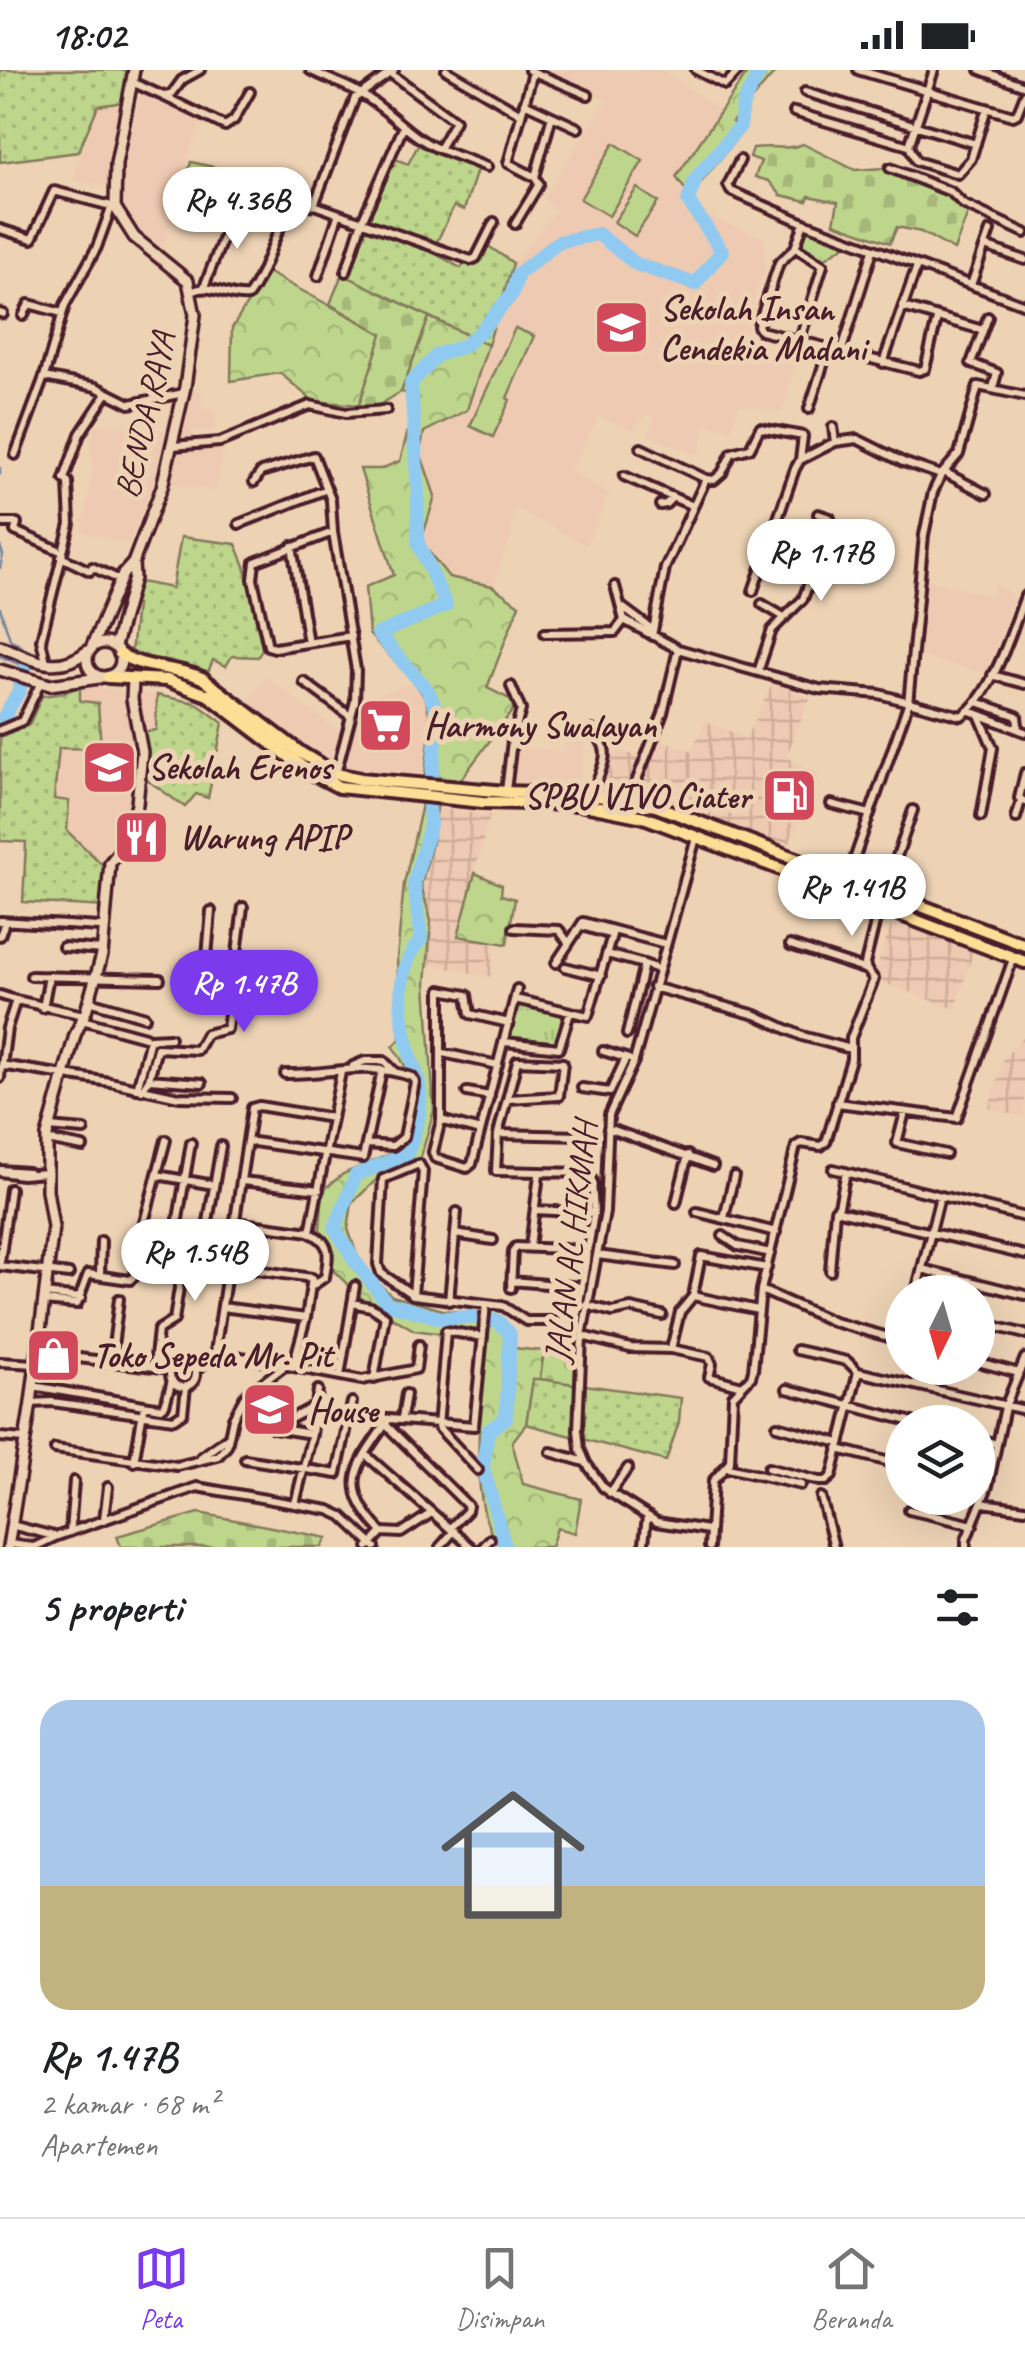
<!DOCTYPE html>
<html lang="id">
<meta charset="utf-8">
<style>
:root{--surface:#fff;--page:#f6f6f6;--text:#202124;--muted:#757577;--line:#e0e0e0;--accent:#7c3aed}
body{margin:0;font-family:Caveat,sans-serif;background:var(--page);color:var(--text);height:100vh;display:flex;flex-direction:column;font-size:38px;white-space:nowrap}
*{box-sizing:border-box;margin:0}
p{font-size:32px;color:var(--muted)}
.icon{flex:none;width:55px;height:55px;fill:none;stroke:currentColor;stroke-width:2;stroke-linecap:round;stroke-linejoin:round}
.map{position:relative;height:1477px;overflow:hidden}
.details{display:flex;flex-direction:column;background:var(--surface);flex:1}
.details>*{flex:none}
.needle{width:65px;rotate:185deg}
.tools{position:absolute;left:885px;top:1205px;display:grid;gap:20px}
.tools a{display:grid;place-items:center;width:110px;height:110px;border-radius:50%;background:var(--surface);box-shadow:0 10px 40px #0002;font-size:50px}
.price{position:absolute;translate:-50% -85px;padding:0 22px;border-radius:35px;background:#fff;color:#222;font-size:32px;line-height:65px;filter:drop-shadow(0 2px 5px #0008)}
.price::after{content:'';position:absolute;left:50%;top:60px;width:30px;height:22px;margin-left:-15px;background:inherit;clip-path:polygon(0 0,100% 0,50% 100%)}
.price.active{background:var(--accent);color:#fff}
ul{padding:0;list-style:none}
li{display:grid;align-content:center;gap:20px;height:530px;padding:0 40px}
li+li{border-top:2px solid var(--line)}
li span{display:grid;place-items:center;height:310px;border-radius:30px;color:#555}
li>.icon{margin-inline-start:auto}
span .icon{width:180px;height:180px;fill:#fffc;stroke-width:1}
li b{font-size:42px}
h2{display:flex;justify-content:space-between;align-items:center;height:120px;padding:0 40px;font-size:42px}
.status{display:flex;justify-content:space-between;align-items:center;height:70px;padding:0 50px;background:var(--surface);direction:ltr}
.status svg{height:28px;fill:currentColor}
.menu{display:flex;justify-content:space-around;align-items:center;height:140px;border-top:2px solid var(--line);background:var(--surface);font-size:28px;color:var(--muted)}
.menu a{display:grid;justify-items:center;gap:5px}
.menu .active{color:var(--accent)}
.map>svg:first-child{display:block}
.built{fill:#efcab2}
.industrial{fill:url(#industrial-grid)}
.grass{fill:url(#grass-dots);stroke:#847a5c;stroke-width:2.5}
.forest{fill:url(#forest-crowns);stroke:#847a5c;stroke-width:2.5}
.cemetery{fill:url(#cemetery-stones);stroke:#847a5c;stroke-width:2.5}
.park{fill:url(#park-tufts);stroke:#847a5c;stroke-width:2.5}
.garden{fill:#bed68c;stroke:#847a5c;stroke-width:2.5}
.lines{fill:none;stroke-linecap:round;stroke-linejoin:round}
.stream{stroke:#7586a1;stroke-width:2.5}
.river{stroke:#91caf0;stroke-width:14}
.minor-casing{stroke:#4a1f2b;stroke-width:14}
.tertiary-casing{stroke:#4a1f2b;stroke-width:16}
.secondary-casing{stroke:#4a1f2b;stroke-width:16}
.primary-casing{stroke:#4a1f2b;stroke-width:18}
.minor{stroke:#edd2b4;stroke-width:6}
.tertiary{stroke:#edd2b4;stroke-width:9}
.secondary{stroke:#edd2b4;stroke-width:9}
.primary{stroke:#fdde96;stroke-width:10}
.labels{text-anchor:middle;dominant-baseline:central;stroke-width:10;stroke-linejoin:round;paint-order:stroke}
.poi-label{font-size:35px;font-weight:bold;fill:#4a1f2b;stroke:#edd2b4;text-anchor:start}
.street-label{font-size:35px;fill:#4a1f2b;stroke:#edd2b4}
</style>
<div class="status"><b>18:02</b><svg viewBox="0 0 49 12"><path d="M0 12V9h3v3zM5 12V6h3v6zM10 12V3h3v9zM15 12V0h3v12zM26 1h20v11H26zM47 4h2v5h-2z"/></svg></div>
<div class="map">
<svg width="1025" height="1477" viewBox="0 0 1025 1477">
<defs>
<pattern id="industrial-grid" width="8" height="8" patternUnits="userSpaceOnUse" patternTransform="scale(2.5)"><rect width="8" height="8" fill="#efcab2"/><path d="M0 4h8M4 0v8" fill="none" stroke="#cead99"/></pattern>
<pattern id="grass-dots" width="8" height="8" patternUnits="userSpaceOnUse" patternTransform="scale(2.5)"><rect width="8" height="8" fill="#bed68c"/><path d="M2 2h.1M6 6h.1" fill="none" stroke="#a5b779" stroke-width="1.8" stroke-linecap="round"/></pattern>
<pattern id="forest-crowns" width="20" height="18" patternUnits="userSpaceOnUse" patternTransform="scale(2.5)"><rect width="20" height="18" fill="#bed68c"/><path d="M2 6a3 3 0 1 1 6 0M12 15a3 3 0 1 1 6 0" fill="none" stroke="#a5b779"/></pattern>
<pattern id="cemetery-stones" width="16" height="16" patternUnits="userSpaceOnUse" patternTransform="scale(2.5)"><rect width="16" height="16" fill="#bed68c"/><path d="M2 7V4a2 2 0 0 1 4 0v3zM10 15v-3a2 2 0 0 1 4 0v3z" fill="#a5b779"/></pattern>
<pattern id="park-tufts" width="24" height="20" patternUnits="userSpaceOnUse" patternTransform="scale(2.5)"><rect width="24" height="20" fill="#bed68c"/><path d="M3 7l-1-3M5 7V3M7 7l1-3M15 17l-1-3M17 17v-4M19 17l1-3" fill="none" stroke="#a5b779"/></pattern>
</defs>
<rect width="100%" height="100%" fill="#edd2b4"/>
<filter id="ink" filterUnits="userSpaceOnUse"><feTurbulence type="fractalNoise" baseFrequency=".01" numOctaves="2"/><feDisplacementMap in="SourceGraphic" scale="20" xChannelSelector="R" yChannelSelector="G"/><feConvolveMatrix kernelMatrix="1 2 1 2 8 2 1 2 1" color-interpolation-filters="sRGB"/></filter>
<g filter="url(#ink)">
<path class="built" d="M542,0H664L721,42L676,107L704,144L765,169V200L750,240L746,283L796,294L782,342L739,335L731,361L705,353L699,385L648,366L655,348L647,345L633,360L599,347L570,401L609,424L586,475L514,437L511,467L492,516L449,507L421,472L435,426L420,382L424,362L468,340L513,193L557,140L543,128L607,31Z
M143,18L203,48L185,95L165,175L151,173L124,142L122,116L126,74Z
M125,32L109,116L73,110L98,35Z
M175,316L202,320L201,340H216L215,361H194L192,377L225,375L216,421L156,410L128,474L82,461L93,396L90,383L94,354L166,360Z
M919,508L992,526L995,515L1006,520L1013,529L986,604L916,585Z
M266,607L348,668L361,629L415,613L426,629L431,653L425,705L349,703L315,686L246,634Z
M80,616L157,625L156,661L141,662L135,753L126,782L110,802L66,761L54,729L58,677L101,679L80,631Z
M567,661L588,663L577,722L507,718V676L564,681Z"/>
<path class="industrial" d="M774,610L810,628L786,687L819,704L785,784L642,732L599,726L614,679L643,688L652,667L692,681L705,651L746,668Z
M437,738L490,745L458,865L495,872L490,907L428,894L431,851L421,815L432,773Z
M893,849L975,877L955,939L873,909Z
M1025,965V1048L989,1038L1003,989Z"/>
<path class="grass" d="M0,0H130L125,32L98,36L78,82L0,92Z
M421,70L478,97L464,140L454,136L432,182L461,198L481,171L513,193L488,275L342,204L385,85L408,94Z
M181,467L236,474L245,496L262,579L258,587L232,586L226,596L213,590L208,602L131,584L136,535L128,534L135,511L172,518Z
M80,616V631L98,633L101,679L59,678L54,729L69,731L67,761L110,802L105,837L23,832L26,772L0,771V667L29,655L42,626L64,623Z
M157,625L196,633L223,653L208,728L196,724L185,737L142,706L141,662L156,660Z
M533,1308L681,1328L679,1352L666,1391L526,1354Z"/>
<path class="forest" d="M749,0H777L732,52L741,63L690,126L676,107Z
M267,202L383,264L359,335L313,331L280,303L231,311L232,258Z
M429,247L488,275L467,340L424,362L420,382L435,426L421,472L449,507L492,516L519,535L487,618L518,633L459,712L441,711L432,773L421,815L431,851L426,913L434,1040L420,1090L381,1105L352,1133L348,1159L361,1197L392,1226L443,1240L497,1246L512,1260L514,1278L544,1281L540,1309H533L526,1354L512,1372L523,1414L581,1429L575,1463L557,1458L551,1477H500C464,1433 483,1326 486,1270L414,1260L363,1230L334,1201L320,1159L323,1120L343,1104L402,1079C412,1034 422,1016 393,977L400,969L397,888L404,814L421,739L431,653L426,629L415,613L369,564L365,517L394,505L360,399H381L400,391L417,326L401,322Z
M475,803L502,815L501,825L515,829L507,874L458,866Z"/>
<path class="cemetery" d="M803,74L855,100L884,98L964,128L970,138L954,180L921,162L897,157L890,173L834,153L838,132L809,126L807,131L781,125L769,111L755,107L761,91L750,87L753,78C771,75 786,81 803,74Z
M342,204L429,247L401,322L374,338L359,335L382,264L330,234Z
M544,1281L578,1284L574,1314L540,1309Z
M199,1443L327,1468L322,1477H121L117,1466Z"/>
<path class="park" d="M804,153L851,171L821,191L795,178Z
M516,927L570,943L561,977L505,972Z"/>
<path class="garden" d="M614,73L643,91L609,146L580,129Z
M191,92L227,100L207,154L176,142Z
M637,118L658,132L635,166L614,152Z
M515,258L534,266L507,328L510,330L493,367L470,356Z"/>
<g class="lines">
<path class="stream" d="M0,398V404
M0,476L3,485L0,498
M0,538L10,569L22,577L23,584
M0,586L26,597"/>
<path class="river" d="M0,654L19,621L26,597
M505,1477L483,1397L488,1361L506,1348L510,1264L498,1251L471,1247L440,1248L387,1233L354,1190L335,1158L356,1105L407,1084C416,1060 423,1040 419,1014C418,1004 412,994 410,984C400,946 393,900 421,870L414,813L430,755L429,734L437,659L435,636L427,619L378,564L446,535L418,473V421L411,313L437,285L464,276L483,259L512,224L518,204L558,172L598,164L636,194L695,214L722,181L688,131L696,108L740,56L743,33L761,0"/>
<defs>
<path id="minor" d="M310,0C327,9 345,14 361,24C390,40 408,66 439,79L455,51L390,3
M446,0L521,44
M529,0L588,25
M696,0L725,15L739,0
M858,0L1013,46L1017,44L1025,24
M934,0L909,76L916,91L958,104L971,89L987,38
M980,0L1025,16
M533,2L508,93L535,107
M134,13L163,26L171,25L182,10L200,0
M805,22L976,74
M163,26L225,56L234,50L250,22
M524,33L578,58
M794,42L909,76
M439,79L487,97
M740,90L728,115L731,121L804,153L1025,235
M890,98L951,122L963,134L1025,163
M314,135L355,28L394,0
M804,153L795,178L779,193L758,256L761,261L919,301L925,299L937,249
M515,154L539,114L535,107L552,46
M0,159L32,169L54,121L115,137
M985,176L1025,190
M796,178L823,195L799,272
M346,202L362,151L403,58
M318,206L338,146
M971,215L990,161
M204,217L236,134
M192,222C209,211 229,229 248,226C266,204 276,154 291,140C297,135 307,136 314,135L471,190L476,188L494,152
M903,237L979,259
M0,243L3,244
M23,246L29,234L62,243
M988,247L971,293L997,303L993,318
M841,283L873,180
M883,293L917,196
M44,307L96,317L130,334L184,323
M809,339L828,280
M835,372L857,369L903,392L941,405
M173,376L220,372L310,335L346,343L386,340
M641,378L706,409L714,410L722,403L732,383L750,378L760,358L803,366L800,390
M15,385L44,307L65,235L97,177L111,138
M944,402L986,424
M624,406L693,436
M254,412L261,402L314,386L331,430L333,462L356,600L355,631L336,704
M660,435L666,434L673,427
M0,453H17L15,461L63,482
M239,454L327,419
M333,462L255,492L253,509L268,576L275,578L351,566
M292,476L308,573
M61,487L90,501L92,497L120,510
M615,516L624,550L678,579L716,590L819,619L879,624L961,646C991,629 1013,558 1025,526
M753,521L795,399L800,390L835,372L833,357
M762,534L784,547
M622,537L653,560
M545,563L615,562L624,550
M652,566L665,498L706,409
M46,592L41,570L70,454L68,412L64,409L80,364L107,323
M758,602L772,560L803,529L831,453L830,448L818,444
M992,605L1025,614
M304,612L350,646
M977,632L1017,646L1018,655
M970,641L1025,662
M980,647L993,678L981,746
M0,660L22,651L40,614
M592,660C617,684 599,696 593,725
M1025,703L1019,728L1025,732
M506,721L512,671L521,640L511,616
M629,730L663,643L678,579
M831,734L870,744
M1016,748L1021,731
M696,768L634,991L609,1045L605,1142L582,1266L578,1360L580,1379L586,1393L603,1417L614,1425L657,1452L708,1460
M848,807L908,634L924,465L933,422L941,405L959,384L978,316L1025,326
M885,821L913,740
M211,841L207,887L211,892L235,897
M0,851L100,857
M514,858L559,860L568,872
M0,866L5,852
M63,877L103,880
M607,884L644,894
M556,893L583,852L666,874
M565,897L601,906
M867,900L865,894L879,837
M31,906L160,909
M653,917L756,945L802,966L851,979
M0,925L16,930L7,958L2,996
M515,929L588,946L612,865L582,856
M16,930L84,945
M89,931L145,947
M43,938L49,906
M82,950L145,967
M509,953L470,944L467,925L441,920V1050L433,1082L435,1088L467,1098L472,1094L517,919
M627,964L644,894L658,899
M505,972L559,978L570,943
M603,981L629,989
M443,983L498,995
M353,996L365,991H384L395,1002
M285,1004C331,1005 366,990 412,1007L415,1012L404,1067L393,1076L366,1074
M0,1008L1,997L7,996L110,1012L179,1027L232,1028
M149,1009L202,1013
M582,1018L610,1022L626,988
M137,1019L150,969L170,968
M142,1020L149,1009L157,978L197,980L206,964L227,959L243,837
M467,1022L490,1026
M837,1033L957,1048L1013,889
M905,1042L897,1073L946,1084
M441,1050L480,1061
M49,1057L84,1060
M608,1058L713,1096
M498,1064L581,1066L584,1070L582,1103
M47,1070L83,1077
M247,1071L363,1088L382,1000
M833,1099L1025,1147
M0,1100L28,1102
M0,1102L22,1105L46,1103
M157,1105L214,1115
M242,1111L319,1120
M676,1133L688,1085
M535,1140L594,1143
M835,1140L1025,1185
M697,1142L776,1162
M724,1148L734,1106
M178,1149L191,1073
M208,1152L221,1076
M235,1152L310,1162L341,1002
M308,1162C332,1172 329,1183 325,1207L312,1216
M455,1164L493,1170
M723,1166L738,1176L771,1183
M530,1177L539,1104
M597,1185L675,1195
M0,1192L10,1119
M0,1196L69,1204
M228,1196L312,1208L306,1248L293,1295
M922,1199L1025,1225
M830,1201L835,1140L839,1136L846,1102
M100,1204L101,1171
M511,1211L582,1217
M511,1218L513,1181L516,1177L588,1180
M761,1220L834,1252L892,1268
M916,1222L940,1126
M44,1224L81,1228
M413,1225L423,1101L419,1094L383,1109L378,1194L381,1203L413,1225L503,1236L526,1251H576L594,1143L592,1110L582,1103L496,1101L498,1064L517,991L563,993L559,1026L508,1029
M693,1226L758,1240
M43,1231L77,1234L88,1204L130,1210L135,1206L141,1164L166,1070
M449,1231L457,1142
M352,1233L371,1237L385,1246L374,1309
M586,1235L613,1242L631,1238L662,1245
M222,1237L306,1248
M978,1252L1025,1264
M582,1266L630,1278L671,1279
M797,1280L847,1291L858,1302L1025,1340
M215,1282L362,1310L416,1299L419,1275
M70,1287L163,1298L173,1296
M170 1304a13 13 0 1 1 26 0a13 13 0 1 1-26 0Z
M0,1292L36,1294
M111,1292L119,1229
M978,1292L1019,1303
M154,1296L158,1260L174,1250L188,1160
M196,1301L215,1282L252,1038L259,1036L332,1048
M340,1306L355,1216
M33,1316L161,1338L165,1335L172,1310
M742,1316L709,1307L712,1294L709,1287L671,1279L680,1242L693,1226L701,1186L767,1198
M787,1319L913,1352
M31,1333L52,1332L174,1349L183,1343L186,1317
M349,1347L388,1349
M402,1348L406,1324
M385,1354L468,1436L467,1441L450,1458
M777,1356L840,1373
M273,1358L317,1335
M274,1358L312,1364
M0,1367L24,1369
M978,1369L997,1374
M55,1379L177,1396L218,1386L227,1376L233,1348L245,1326L286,1295
M838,1379L902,1395
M551,1382L585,1392
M366,1385L471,1477
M201,1387L227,1368
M245,1389L337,1404L352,1332
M134,1392L144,1336
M728,1398L801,1415
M768,1398L819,1411H826L832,1406L858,1302
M478,1400L438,1357L446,1261L483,1267
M978,1413L988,1416
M610,1423L628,1398
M821,1427L834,1477
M983,1433L1025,1439
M295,1434L312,1364L318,1320
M909,1440L973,1455
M430,1444L401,1463L382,1462C337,1415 356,1396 389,1349L474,1356L486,1234
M104,1449L108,1417
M11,1455L54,1466
M70,1462L74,1411
M644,1473L647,1446
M9,1474L34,1477L55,1467L197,1417L329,1440L342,1446L375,1477
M368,1477L382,1462
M440,1477L454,1461
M483,1477L490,1469
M709,1477L713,1411L730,1392L733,1326L751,1307L753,1300L761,1220L796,1076L801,1073L821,1076L826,1072L851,989V968L874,909L867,900L790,875
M966,1477V1470L988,1416L1005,1337L1025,1288"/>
<path id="tertiary" d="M92,576L123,504L133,493L162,417L185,317L195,245L188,211L134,167L115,137L116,94L134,0
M115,576L134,508L133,493
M8,1477L31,1333L53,1157L47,1120V1066L75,965L86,941L102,885L110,793L128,770L137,734L142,682L132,629L133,609"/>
<path id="secondary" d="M87 590a17 17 0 1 1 34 0a17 17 0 1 1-34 0Z
M0,576C35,590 56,606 89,580
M0,600L50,615L99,608"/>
<path id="primary" d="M120,584C145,600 176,596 202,608L301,683L336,704L361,709L506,722L593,725L656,736L1025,875
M108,607L167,610L208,625L308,701L339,717L483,732L579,734L644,747L1025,892"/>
</defs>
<use href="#minor" class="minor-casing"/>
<use href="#tertiary" class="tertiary-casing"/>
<use href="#secondary" class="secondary-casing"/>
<use href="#primary" class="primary-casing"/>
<use href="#minor" class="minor"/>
<use href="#tertiary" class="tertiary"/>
<use href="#secondary" class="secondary"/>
<use href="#primary" class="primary"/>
</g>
</g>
<defs>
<symbol id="school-square" viewBox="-11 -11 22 22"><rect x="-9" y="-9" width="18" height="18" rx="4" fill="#d1495b" stroke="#edd2b4"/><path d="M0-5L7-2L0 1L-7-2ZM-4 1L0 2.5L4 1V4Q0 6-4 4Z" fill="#fff"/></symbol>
<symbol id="supermarket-square" viewBox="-11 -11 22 22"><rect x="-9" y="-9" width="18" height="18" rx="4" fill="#d1495b" stroke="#edd2b4"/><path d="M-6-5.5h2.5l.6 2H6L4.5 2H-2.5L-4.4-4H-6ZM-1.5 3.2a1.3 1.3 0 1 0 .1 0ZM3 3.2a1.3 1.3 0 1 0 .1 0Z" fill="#fff"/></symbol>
<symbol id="fuel-square" viewBox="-11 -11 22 22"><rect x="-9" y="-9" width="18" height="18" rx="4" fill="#d1495b" stroke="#edd2b4"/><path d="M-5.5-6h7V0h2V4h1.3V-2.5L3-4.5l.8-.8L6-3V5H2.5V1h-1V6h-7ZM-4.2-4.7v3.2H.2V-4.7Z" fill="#fff"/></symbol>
<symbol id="restaurant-square" viewBox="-11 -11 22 22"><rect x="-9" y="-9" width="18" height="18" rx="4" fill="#d1495b" stroke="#edd2b4"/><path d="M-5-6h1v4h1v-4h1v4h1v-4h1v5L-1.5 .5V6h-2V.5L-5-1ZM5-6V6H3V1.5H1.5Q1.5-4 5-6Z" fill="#fff"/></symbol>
<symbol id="shop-square" viewBox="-11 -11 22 22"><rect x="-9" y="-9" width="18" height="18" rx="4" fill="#d1495b" stroke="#edd2b4"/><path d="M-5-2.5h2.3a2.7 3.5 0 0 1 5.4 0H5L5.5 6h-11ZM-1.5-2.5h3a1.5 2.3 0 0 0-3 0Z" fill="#fff"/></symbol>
</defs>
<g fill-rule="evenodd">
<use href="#school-square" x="590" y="226" width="63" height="63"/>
<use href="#supermarket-square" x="354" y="624" width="63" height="63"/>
<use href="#school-square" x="78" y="666" width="63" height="63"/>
<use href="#fuel-square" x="758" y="694" width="63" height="63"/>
<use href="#restaurant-square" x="110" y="736" width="63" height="63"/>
<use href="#shop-square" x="22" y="1254" width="63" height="63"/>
<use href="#school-square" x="238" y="1308" width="63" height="63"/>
</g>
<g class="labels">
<g class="poi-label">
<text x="660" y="238">Sekolah Insan<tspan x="660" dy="40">Cendekia Madani</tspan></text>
<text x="424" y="655">Harmony Swalayan</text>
<text x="148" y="697">Sekolah Erenos</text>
<text x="750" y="726" text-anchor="end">SPBU VIVO Ciater</text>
<text x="180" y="767">Warung APIP</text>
<text x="93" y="1285">Toko Sepeda Mr. Pit</text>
<text x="308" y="1340">House</text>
</g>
<g class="street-label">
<text transform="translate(145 345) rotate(-77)">BENDA RAYA</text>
<text transform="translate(571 1172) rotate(-83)">JALAN AL HIKMAH</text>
</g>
</g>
</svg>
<div class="tools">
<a><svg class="needle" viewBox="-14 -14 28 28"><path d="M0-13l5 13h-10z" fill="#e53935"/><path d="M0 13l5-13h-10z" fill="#757577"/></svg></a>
<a><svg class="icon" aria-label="layers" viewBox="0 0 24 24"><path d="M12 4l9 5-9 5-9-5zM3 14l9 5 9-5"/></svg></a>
</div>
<b class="price" style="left:237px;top:182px">Rp 4.36B</b>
<b class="price" style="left:821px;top:534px">Rp 1.17B</b>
<b class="price" style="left:852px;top:869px">Rp 1.41B</b>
<b class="price active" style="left:244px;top:965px">Rp 1.47B</b>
<b class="price" style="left:195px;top:1234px">Rp 1.54B</b>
</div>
<section class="details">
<h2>5 properti<svg class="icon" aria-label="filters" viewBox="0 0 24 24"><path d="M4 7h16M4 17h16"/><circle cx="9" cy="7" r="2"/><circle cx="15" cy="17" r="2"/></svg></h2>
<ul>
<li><span style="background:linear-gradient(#a9c7e8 60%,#c2b280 0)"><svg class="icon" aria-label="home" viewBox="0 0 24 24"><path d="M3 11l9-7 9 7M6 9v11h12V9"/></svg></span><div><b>Rp 1.47B</b><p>2 kamar · 68 m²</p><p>Apartemen</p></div></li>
</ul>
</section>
<nav class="menu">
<a class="active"><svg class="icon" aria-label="map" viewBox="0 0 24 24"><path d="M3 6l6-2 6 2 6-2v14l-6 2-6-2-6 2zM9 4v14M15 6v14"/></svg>Peta</a>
<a><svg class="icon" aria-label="saved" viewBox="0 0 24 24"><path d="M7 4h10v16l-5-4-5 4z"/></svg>Disimpan</a>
<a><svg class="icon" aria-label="home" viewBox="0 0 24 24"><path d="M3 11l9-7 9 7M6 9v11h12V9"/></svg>Beranda</a>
</nav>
